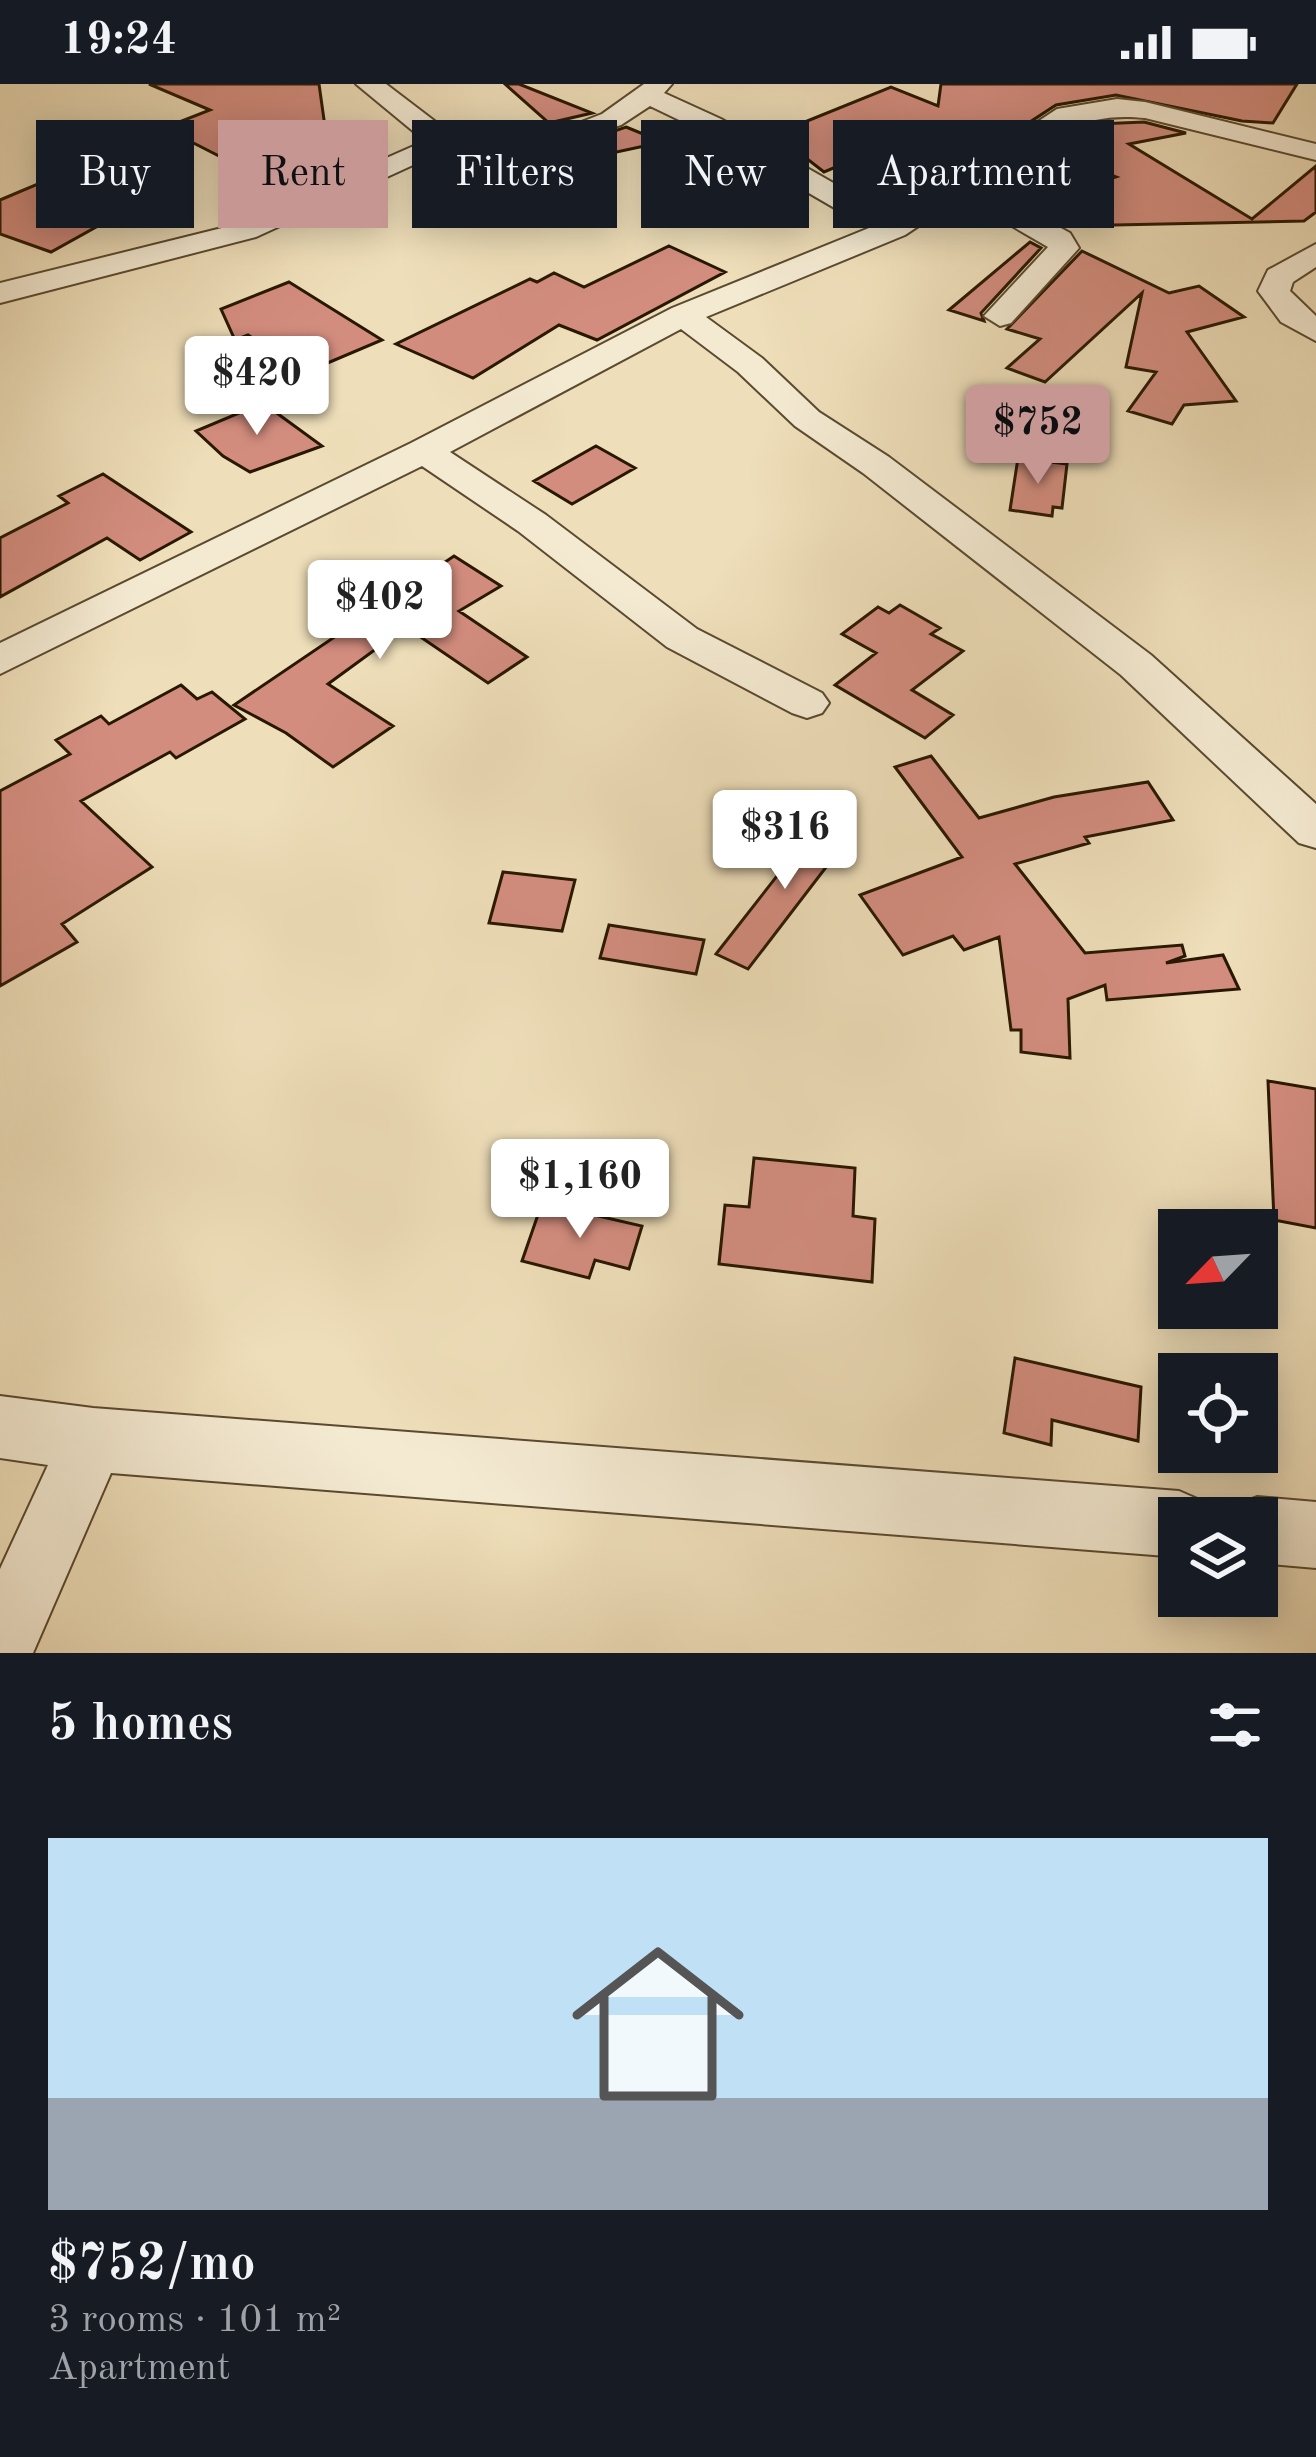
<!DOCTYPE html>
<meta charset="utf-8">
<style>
:root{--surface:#171b24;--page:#20242c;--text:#f1f3f6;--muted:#9ea1a6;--accent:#c59692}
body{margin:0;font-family:"Old Standard TT",serif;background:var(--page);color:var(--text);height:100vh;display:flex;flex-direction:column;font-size:45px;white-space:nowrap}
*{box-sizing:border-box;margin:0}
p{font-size:39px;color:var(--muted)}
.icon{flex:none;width:66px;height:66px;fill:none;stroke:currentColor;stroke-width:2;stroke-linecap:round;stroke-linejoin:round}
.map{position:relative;height:1569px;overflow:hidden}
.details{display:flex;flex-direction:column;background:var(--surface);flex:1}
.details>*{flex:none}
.top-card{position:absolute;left:36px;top:36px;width:1245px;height:108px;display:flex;gap:24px}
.needle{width:78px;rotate:245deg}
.fabs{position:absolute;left:1158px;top:1125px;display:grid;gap:24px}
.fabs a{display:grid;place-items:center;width:120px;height:120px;border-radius:0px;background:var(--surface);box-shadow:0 6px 30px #0003;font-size:60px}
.price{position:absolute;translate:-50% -102px;padding:0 27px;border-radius:12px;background:#fff;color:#222;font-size:39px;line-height:78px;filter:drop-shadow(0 3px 6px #0008)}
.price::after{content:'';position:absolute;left:50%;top:72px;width:36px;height:27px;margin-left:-18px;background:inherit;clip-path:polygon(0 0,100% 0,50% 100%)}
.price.current{background:var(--accent);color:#111}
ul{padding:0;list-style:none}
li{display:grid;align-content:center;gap:24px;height:636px;padding:0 48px}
li span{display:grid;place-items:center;height:372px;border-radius:0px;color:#555}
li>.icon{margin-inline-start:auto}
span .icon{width:216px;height:216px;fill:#fffc;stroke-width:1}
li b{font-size:51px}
h2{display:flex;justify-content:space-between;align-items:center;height:144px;padding:0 48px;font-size:51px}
.chip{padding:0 42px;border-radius:0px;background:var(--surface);box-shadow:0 6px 30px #0003;font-size:42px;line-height:108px}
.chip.current{background:var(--accent);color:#111}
.status{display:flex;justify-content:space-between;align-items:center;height:84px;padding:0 60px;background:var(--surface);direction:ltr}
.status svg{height:33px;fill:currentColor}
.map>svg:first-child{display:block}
.building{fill:#d38d7f;stroke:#291801;stroke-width:3}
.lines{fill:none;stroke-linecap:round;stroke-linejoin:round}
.minor-casing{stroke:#5a4a2f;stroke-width:4}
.minor{fill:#f4ead2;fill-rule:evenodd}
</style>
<div class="status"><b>19:24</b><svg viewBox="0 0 49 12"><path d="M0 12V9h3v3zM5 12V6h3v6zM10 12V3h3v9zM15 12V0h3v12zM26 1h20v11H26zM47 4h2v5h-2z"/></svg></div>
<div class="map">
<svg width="1316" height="1569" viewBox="0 0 1316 1569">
<rect width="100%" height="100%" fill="#eedeb9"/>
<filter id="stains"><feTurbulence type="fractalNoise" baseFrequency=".00167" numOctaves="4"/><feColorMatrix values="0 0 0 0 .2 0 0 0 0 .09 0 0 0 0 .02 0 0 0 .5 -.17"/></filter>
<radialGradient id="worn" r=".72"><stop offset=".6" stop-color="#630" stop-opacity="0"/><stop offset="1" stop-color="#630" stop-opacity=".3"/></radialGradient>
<path class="building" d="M149,0H319L326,50L274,70L257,73L227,68L221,73L164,44L210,26Z
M505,0H519L592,29L549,39Z
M941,0H1297L1273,39L1242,37L1116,11L1056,21L1007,53L990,47L955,67L936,41L824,88L775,50L891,3L938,22Z
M1144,38L1186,49L1129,60L1252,135L1316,82V128L1304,137L1066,142L1029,121L1116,93L1040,65L1098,40Z
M626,43L663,58L589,74L573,61Z
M40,99L123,128L51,168L0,150V116Z
M1030,158L1041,164L981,229L984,237L949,226Z
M669,162L725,188L597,256L559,241L473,294L396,260L530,195L537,198L554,189L584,203Z
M1082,167L1169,209L1199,202L1244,233L1187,248L1236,317L1184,321L1172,340L1128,327L1156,288L1126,283L1142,209L1045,298L1007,284L1040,255L1007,245Z
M289,198L382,256L304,289L248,251L235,256L221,225Z
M263,319L322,362L250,388L223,372L196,347Z
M596,362L635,384L572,420L534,397Z
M1018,374L1067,380L1062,424L1053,423L1052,432L1010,426Z
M103,390L191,448L140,476L107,454L0,513V454L68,419L59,412Z
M454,472L501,502L459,527L527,573L488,599L406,543L328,600L393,642L333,683L286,649L234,621Z
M900,521L940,544L931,550L963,567L912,606L953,631L925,654L835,601L876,569L842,550L878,523L889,529Z
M181,601L197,615L212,608L245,635L176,674L170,668L81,717L152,783L62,840L77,858L0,902V707L70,670L56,656L101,632L109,640Z
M931,672L979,734L1054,713L1148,698L1173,736L1085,753L1089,759L1015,780L1085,869L1182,861L1185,872L1166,879L1223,871L1239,905L1107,916L1105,901L1068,915L1070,974L1021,968V946H1011L999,853L964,866L953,852L903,871L860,811L962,773L895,683Z
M827,728L853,748L748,885L716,870Z
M503,788L575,796L562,847L489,839Z
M609,841L704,856L696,890L600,874Z
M1268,997L1316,1005V1144L1274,1136Z
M754,1074L855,1084L853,1132L875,1135L872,1198L719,1180L725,1121L749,1123Z
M542,1119L642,1142L629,1185L595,1176L589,1194L522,1177Z
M1015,1274L1141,1303L1138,1357L1052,1336L1051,1361L1004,1349Z"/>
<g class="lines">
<defs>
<path id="minor" d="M356,0H386L449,48L499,49L576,40L602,30L644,0H672L664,9L721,35L893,133L1057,25L1117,15L1145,18L1316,60V76L1145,34C1073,26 1038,62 981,100L1070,149L1079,164L1011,239L1000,242L984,232L1048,163L962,113L905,151L706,233L762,274L819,328L889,373L1151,571L1316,720V764L1299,759L1121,591L863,389L795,342L738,288L681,245L450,368L546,431L697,545L822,609L829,619L822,629L807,634L792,629L667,563L518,447L422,382L0,590V559L411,359L672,224L869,144L702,47L650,22L621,41L557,61L448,65L256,153L0,219V199L234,141L283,119L227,84L223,78L227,72H247L307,109L425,57Z
M1316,160V183L1293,198L1290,207L1316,232V257L1281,238L1258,207L1268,186Z
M0,1312L93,1324L1179,1407L1202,1417L1210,1434H1179V1473L111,1389L33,1569H0V1485L48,1381L0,1374Z
M1257,1413L1316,1418V1484L1257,1479V1434H1229L1233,1422Z"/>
</defs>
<use href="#minor" class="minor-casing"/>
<use href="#minor" class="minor"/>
</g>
<rect width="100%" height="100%" filter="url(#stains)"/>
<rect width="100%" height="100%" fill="url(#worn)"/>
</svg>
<div class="fabs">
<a><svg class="needle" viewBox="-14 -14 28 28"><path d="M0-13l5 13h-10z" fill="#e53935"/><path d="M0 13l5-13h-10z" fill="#9ea1a6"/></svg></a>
<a><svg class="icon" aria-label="locate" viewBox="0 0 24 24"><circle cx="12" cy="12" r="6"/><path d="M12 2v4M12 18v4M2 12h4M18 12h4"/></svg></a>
<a><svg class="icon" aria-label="layers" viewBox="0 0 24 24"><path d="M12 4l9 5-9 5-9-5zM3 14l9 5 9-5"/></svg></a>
</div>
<b class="price" style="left:257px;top:354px">$420</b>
<b class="price current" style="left:1038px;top:403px">$752</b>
<b class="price" style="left:380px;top:578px">$402</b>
<b class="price" style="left:785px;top:808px">$316</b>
<b class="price" style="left:580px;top:1157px">$1,160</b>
<div class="top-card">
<a class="chip">Buy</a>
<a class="chip current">Rent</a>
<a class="chip">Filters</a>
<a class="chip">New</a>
<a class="chip">Apartment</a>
</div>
</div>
<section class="details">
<h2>5 homes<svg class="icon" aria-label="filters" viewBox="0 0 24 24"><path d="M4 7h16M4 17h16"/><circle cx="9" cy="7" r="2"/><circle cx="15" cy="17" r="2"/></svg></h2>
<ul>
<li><span style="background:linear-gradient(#bfe0f5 70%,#9aa5b1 0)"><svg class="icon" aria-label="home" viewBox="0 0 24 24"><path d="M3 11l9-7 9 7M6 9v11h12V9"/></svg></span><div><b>$752/mo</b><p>3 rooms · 101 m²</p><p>Apartment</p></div></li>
</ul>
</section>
